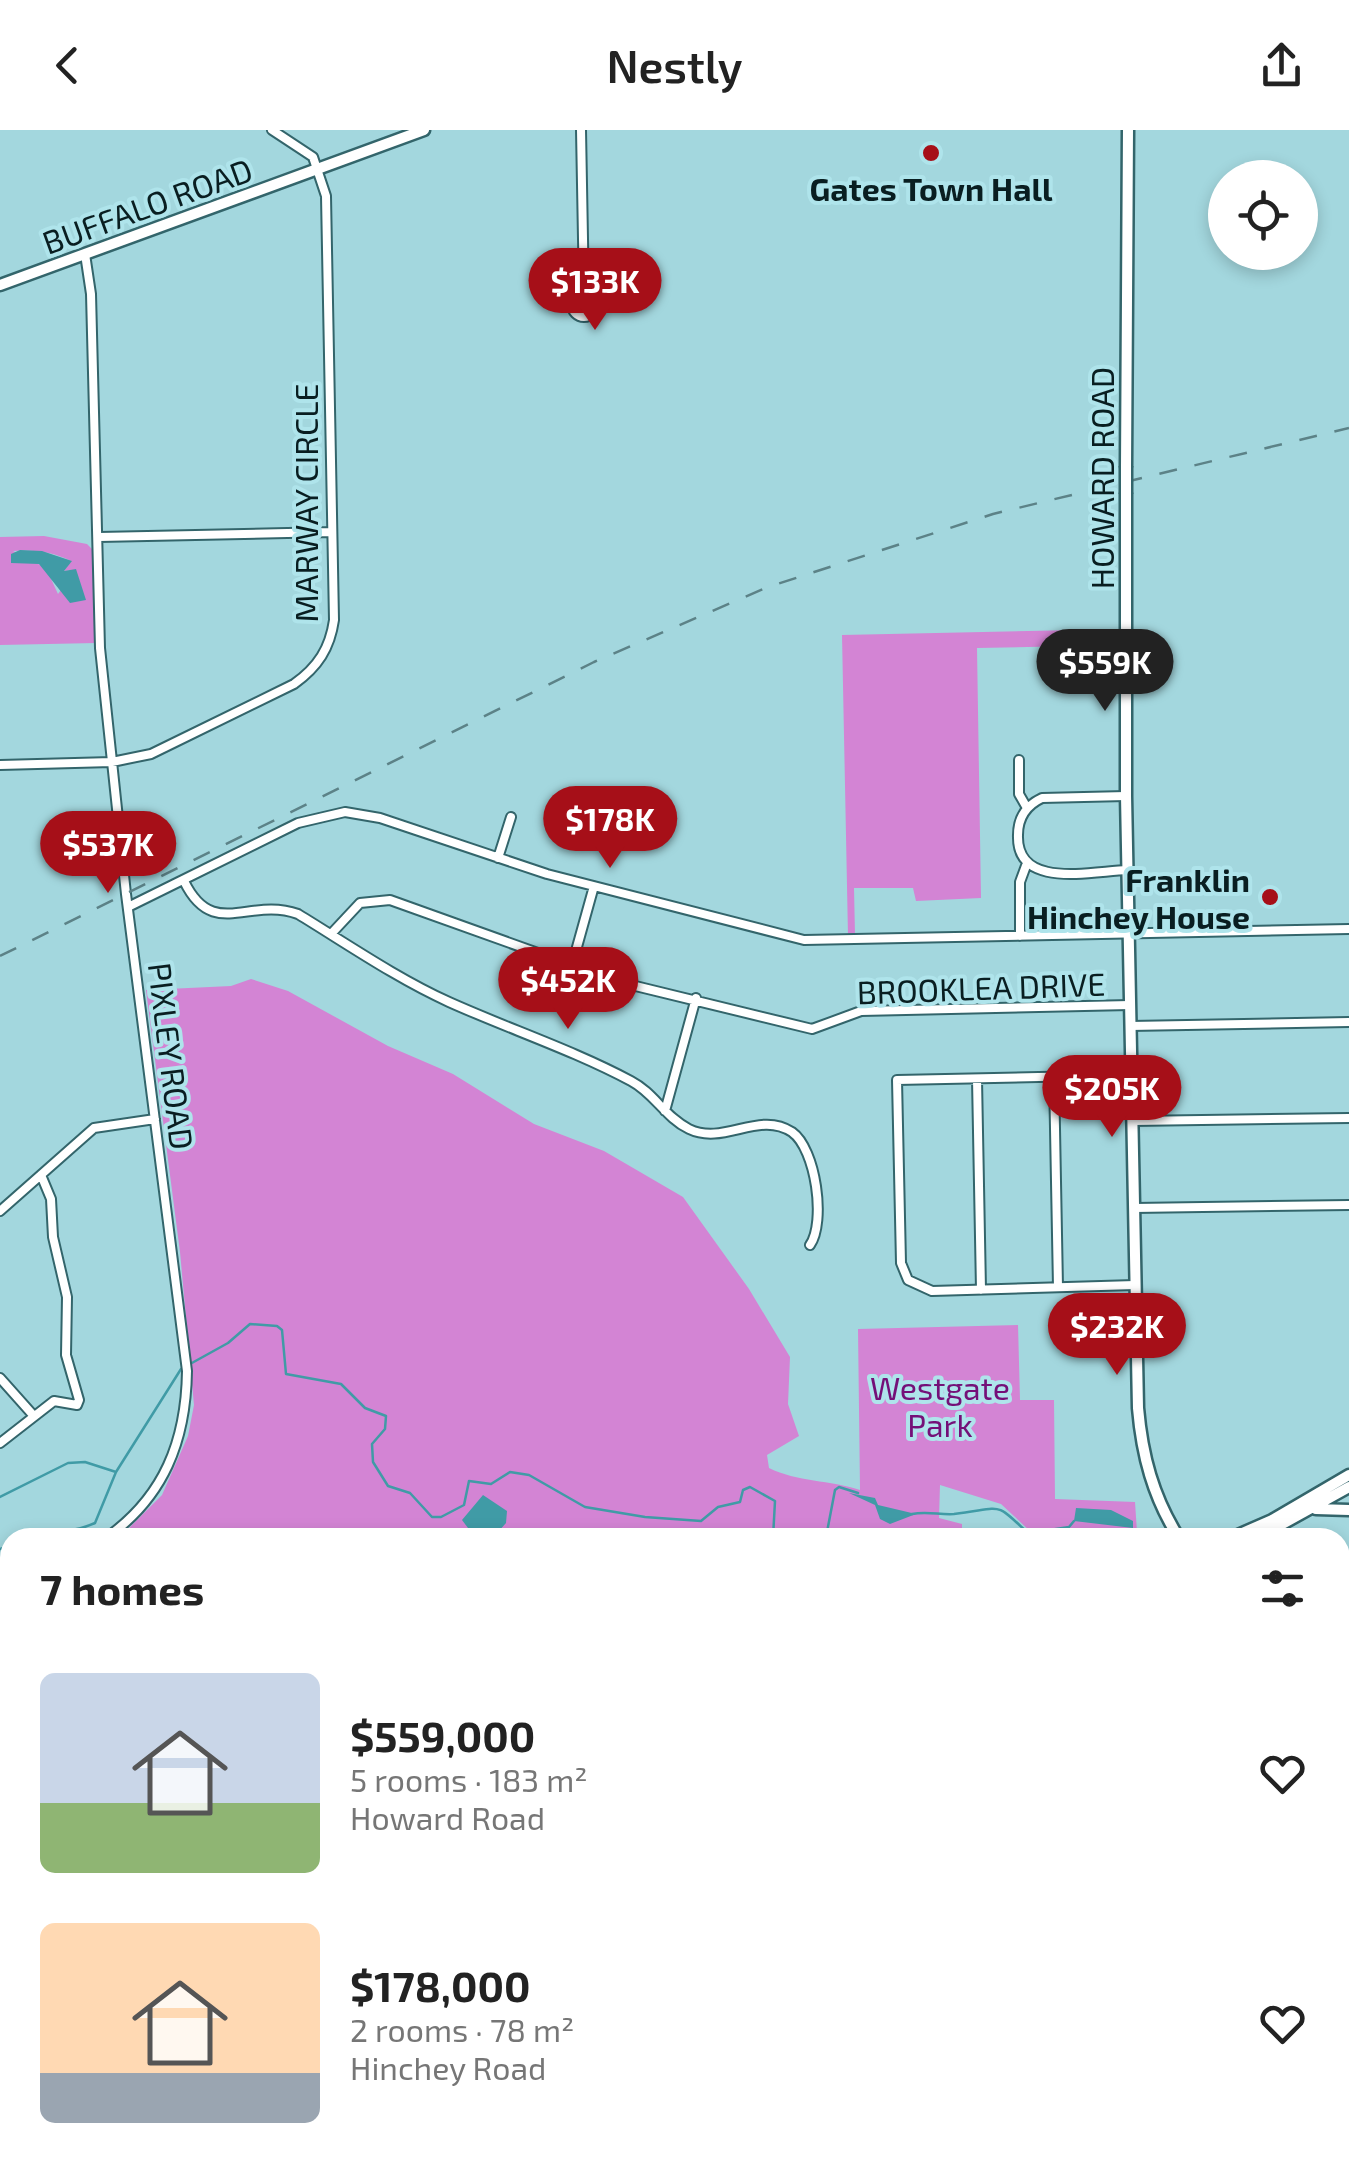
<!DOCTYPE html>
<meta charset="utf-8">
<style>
:root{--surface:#fff;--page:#f2f2f2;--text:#222;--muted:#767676;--accent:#a60f18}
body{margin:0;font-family:"Exo 2",sans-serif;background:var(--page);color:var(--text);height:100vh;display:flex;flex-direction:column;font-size:38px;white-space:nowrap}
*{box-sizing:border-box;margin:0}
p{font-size:32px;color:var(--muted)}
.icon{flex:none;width:55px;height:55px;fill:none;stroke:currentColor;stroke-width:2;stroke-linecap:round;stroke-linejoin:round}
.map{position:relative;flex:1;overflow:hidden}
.side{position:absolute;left:0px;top:1398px;width:1350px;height:642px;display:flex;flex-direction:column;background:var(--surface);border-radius:30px 30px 0 0;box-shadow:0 5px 15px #0003}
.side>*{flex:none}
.fabs{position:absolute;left:1208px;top:30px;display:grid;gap:20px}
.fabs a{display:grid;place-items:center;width:110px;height:110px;border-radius:50%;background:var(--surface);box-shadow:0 5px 15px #0003;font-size:50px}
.price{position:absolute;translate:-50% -85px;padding:0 22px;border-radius:35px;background:var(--accent);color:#fff;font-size:32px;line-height:65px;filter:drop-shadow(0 2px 5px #0008)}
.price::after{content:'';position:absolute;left:50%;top:60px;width:30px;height:22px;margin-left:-15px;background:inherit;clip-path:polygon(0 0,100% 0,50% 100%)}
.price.current{background:#222;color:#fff}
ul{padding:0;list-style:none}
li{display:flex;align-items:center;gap:30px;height:250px;padding:0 40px}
li span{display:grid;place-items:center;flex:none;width:280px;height:200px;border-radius:15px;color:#555}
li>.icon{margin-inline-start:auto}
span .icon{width:120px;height:120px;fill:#fffc;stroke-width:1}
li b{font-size:42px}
h2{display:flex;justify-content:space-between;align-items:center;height:120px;padding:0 40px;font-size:42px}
header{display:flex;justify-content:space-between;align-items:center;height:130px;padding:0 40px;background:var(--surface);font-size:45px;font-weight:600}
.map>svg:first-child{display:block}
.green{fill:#d384d4;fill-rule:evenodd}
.forest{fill:#c777c8}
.water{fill:#409ba6}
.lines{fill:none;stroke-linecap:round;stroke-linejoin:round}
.stream{stroke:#409ba6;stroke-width:2.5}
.minor-casing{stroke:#33656b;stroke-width:12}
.major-casing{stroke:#33656b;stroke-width:15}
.highway-casing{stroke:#33656b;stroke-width:18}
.minor{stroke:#fff;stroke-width:8}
.major{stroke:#fff;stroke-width:10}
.highway{stroke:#fff;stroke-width:12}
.rail{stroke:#5c8287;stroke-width:2.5;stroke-dasharray:18 18;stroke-linecap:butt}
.major-bridge-casing{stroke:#33656b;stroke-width:15;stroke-linecap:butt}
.major-bridge{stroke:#fff;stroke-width:10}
.poi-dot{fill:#a60f18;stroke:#afe4eb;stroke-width:4}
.labels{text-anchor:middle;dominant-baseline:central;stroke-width:8;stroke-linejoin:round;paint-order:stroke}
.poi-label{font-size:32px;font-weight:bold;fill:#091e21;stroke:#afe4eb}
.street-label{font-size:32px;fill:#091e21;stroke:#afe4eb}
.park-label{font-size:32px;fill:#741078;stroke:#afe4eb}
</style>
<header><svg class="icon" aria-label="back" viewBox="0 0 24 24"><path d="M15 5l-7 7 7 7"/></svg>Nestly<svg class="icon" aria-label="share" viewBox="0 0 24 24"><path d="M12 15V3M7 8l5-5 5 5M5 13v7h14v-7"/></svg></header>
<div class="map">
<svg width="1349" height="2039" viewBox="0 0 1349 2039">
<rect width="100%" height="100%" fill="#a3d7de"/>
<path class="green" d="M44,406L87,414L93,420L96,513L0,515V407ZM13,421C33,419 54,422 71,431L64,441L75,440L58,464L46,438Z
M1125,499L1122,515L977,518L981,768L916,771L913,758H854L855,805L848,806L842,505Z
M251,849L288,861L388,916L453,944L534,994L604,1021L683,1067L749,1159L790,1227L788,1274L799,1306L767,1325L769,1338C797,1352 830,1350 860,1360L858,1199L1018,1195L1020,1270H1054L1055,1369L1135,1372L1137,1402H1031L1001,1374L940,1355L939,1388L962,1394V1407L461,1408L440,1401L436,1408H119L162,1365L188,1306L194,1275L180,1122L146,860L231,856Z"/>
<path class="forest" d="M556,2030L557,2039H512L507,2031Z"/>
<path class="water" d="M20,420L42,421L72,431L64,441L76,439L86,470L70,473L39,434L11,433V424Z
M849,1363L875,1368L878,1375L916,1384L890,1394L880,1389L875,1375Z
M483,1365L507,1381L506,1393L498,1402L468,1398L462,1390Z
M1076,1378L1111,1380L1133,1391V1398L1074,1391Z"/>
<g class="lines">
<path class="stream" d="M0,1367L68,1333L85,1332L116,1342L181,1239L228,1213L250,1194L277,1196L282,1200L286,1244L341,1254L365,1278L386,1286L385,1299L372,1314L373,1332L388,1356L410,1363L432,1387H441L464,1375L469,1351L491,1354L510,1342L529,1345L585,1377L645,1387L701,1391L718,1377L740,1372L743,1360L750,1357L775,1371L773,1408
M912,1384C927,1381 940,1385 954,1384C1006,1378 992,1369 1033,1408
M22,1408C39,1398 67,1406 95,1393L116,1342
M813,1408L827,1402L835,1360L839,1357L858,1363
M1034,1408L1043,1401L1069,1397L1074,1391
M0,1419L10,1415
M1109,2030L1112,2039
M1252,2030L1253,2039"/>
<defs>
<path id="minor" d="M581,0L584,163
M85,124L91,164L100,518L126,764L187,1241C186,1311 164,1367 106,1408
M572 175a12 12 0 1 1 24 0a12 12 0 1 1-24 0Z
M99,407L332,402
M1019,630V664L1027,678
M0,635L112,632L151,624L294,554C318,537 330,518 334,490L326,66L313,27L272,0
M1126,666L1042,668C1027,675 1018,687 1018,705C1016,760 1092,741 1127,740
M498,728L511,687
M184,751C213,811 249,766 298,784C347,814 398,849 449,872C509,899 573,920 631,951C654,963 665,987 689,999C724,1016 759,980 792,1002C816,1019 826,1092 810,1115
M128,777L298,693L345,682L380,688L547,744L804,810L1349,799
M331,804L360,773L390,770L619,852L812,899L861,881L1130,875
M1020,806V752L1027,733
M572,835L594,756
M1130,896L1349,892
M1131,945L897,950L901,1133L908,1150L932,1161L1135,1155
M1054,946L1058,1157
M977,949L981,1160
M665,981L696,868
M1132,991L1349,988
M1134,1078L1349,1075
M0,1081L94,998L155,989
M0,1248L33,1285
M0,1313L54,1271L77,1275L79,1270L66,1225L67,1167L53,1107L51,1069L41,1045
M1340,1443H1349
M10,1521L0,1668L5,1822L10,1839
M1340,1527L1349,1534
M1340,1702H1349
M1340,1766H1349
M0,1930L10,1927
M67,2030L70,2039
M242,2030L247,2039
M331,2030L333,2039
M441,2030L450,2039
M454,2030L461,2039
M564,2030V2039
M769,2030L782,2039
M1135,2030L1138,2039"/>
<path id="major" d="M0,155L424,0
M1126,336L1128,0
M1126,364V666L1138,1278C1142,1325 1153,1367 1179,1408
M1316,1379L1349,1380
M1231,1408L1272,1390L1349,1345
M1257,1408L1349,1357
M98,2039L112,2030"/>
<path id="highway" d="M0,1471L10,1477
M0,1492L10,1499"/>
</defs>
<use href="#minor" class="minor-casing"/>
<use href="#major" class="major-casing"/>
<use href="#highway" class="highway-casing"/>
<use href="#minor" class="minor"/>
<use href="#major" class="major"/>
<use href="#highway" class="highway"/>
<path class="rail" d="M0,826L594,532L768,457L993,384L1349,298"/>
<defs>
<path id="major-bridge" d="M1126,364V336"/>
</defs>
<use href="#major-bridge" class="major-bridge-casing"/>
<use href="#major-bridge" class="major-bridge"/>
</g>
<g class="poi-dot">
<circle cx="931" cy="23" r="10"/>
<circle cx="1270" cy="767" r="10"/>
</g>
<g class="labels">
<g class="poi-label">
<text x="931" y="58">Gates Town Hall</text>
<text x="1250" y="749" text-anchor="end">Franklin<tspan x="1250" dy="37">Hinchey House</tspan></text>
</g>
<g class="street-label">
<text transform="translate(147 75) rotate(-20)">BUFFALO ROAD</text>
<text transform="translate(1101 348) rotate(-90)">HOWARD ROAD</text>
<text transform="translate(305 373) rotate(-90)">MARWAY CIRCLE</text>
<text transform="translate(981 857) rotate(-2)">BROOKLEA DRIVE</text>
<text transform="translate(172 926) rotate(83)">PIXLEY ROAD</text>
</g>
<g class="park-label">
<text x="940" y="1257">Westgate<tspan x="940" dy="37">Park</tspan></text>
</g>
</g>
</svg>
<div class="fabs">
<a><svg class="icon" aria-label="locate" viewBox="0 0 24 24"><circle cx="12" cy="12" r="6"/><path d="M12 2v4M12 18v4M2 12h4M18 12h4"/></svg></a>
</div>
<b class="price" style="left:595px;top:203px">$133K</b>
<b class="price current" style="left:1105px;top:584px">$559K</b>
<b class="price" style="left:610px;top:741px">$178K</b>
<b class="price" style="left:108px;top:766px">$537K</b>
<b class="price" style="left:568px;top:902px">$452K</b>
<b class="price" style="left:1112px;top:1010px">$205K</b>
<b class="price" style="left:1117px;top:1248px">$232K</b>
<section class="side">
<h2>7 homes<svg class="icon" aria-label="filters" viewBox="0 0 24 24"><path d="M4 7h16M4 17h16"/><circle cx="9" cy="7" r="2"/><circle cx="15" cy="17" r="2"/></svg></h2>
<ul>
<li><span style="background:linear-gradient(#c9d6e8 65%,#8fb573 0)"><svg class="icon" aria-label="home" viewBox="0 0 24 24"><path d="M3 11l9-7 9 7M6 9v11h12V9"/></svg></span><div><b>$559,000</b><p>5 rooms · 183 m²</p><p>Howard Road</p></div><svg class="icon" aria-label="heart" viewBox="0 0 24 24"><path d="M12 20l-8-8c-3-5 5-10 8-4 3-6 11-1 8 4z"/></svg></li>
<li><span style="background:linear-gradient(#ffd9b3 75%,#9aa5b1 0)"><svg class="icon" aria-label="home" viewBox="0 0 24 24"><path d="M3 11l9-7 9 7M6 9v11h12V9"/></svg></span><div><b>$178,000</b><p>2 rooms · 78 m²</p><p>Hinchey Road</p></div><svg class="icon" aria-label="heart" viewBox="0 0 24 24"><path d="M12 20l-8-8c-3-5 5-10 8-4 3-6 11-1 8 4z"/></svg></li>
</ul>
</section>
</div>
